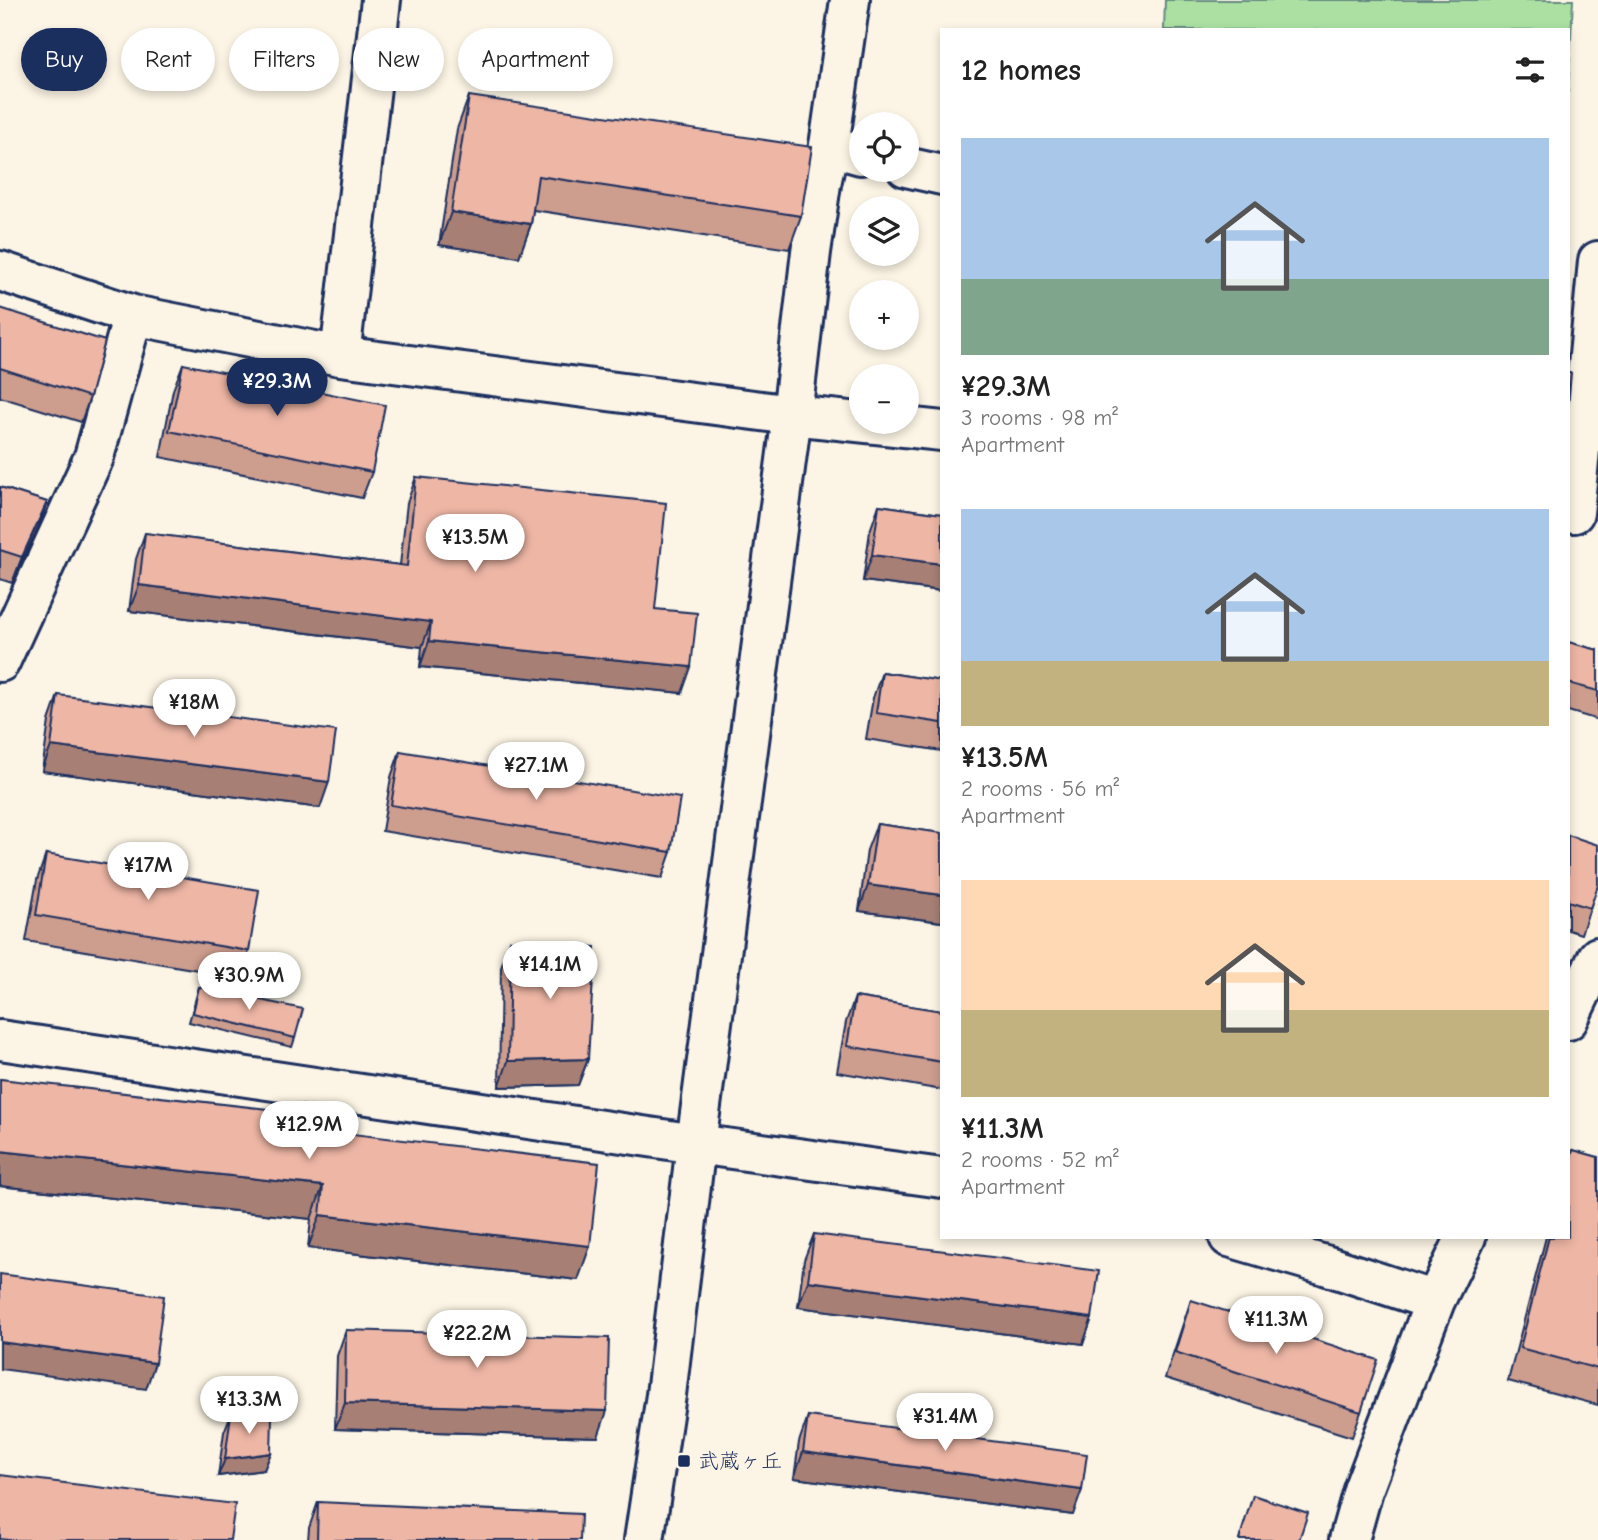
<!DOCTYPE html>
<meta charset="utf-8">
<style>
:root{--surface:#fff;--page:#f6f6f6;--text:#222;--muted:#767676;--accent:#1b2f5e}
body{margin:0;font-family:"Comic Neue","Klee One",sans-serif;background:var(--page);color:var(--text);height:100vh;display:flex;flex-direction:column;font-size:26px;white-space:nowrap}
*{box-sizing:border-box;margin:0}
p{font-size:23px;color:var(--muted)}
.icon{flex:none;width:38px;height:38px;fill:none;stroke:currentColor;stroke-width:2;stroke-linecap:round;stroke-linejoin:round}
.map{position:relative;flex:1;overflow:hidden}
.panel{position:absolute;left:940px;top:28px;width:630px;height:1211px;display:flex;flex-direction:column;background:var(--surface);border-radius:0px;box-shadow:0 4px 10px #0003}
.panel>*{flex:none}
.guide{position:absolute;left:21px;top:28px;width:665px;height:63px;display:flex;gap:14px}
.tools{position:absolute;left:849px;top:112px;display:grid;gap:14px}
.tools a{display:grid;place-items:center;width:70px;height:70px;border-radius:50%;background:var(--surface);box-shadow:0 4px 10px #0003;font-size:35px}
.price{position:absolute;translate:-50% -60px;padding:0 16px;border-radius:24px;background:#fff;color:#222;font-size:23px;line-height:46px;filter:drop-shadow(0 2px 4px #0008)}
.price::after{content:'';position:absolute;left:50%;top:42px;width:21px;height:16px;margin-left:-10px;background:inherit;clip-path:polygon(0 0,100% 0,50% 100%)}
.price.selected{background:var(--accent);color:#fff}
ul{padding:0;list-style:none}
li{display:grid;align-content:center;gap:14px;height:371px;padding:0 21px}
li span{display:grid;place-items:center;height:217px;border-radius:0px;color:#555}
li>.icon{margin-inline-start:auto}
span .icon{width:126px;height:126px;fill:#fffc;stroke-width:1}
li b{font-size:30px}
h2{display:flex;justify-content:space-between;align-items:center;height:84px;padding:0 21px;font-size:30px}
.chip{padding:0 24px;border-radius:32px;background:var(--surface);box-shadow:0 4px 10px #0003;font-size:24px;line-height:63px}
.chip.selected{background:var(--accent);color:#fff}
.map>svg:first-child{display:block}
.green{fill:#abe0a2;stroke:#638880;stroke-width:2}
.lines{fill:none;stroke-linecap:round;stroke-linejoin:round}
.street-casing{stroke:#1b2f5e;stroke-width:44}
.secondary-casing{stroke:#1b2f5e;stroke-width:44}
.street{stroke:#fcf5e5;stroke-width:38}
.secondary{stroke:#fcf5e5;stroke-width:38}
.wall{fill:#cd9d8e;stroke:#1b2f5e;stroke-width:2}
.shaded-wall{fill:#a77f74;stroke:#1b2f5e;stroke-width:2}
.building{fill:#eeb6a5;stroke:#1b2f5e;stroke-width:2}
.poi-dot{fill:#1b2f5e;stroke:#fcf5e5;stroke-width:2.5}
.labels{text-anchor:middle;dominant-baseline:central;stroke-width:7;stroke-linejoin:round;paint-order:stroke}
.poi-label{font-size:21px;fill:#1b2f5e;stroke:#fcf5e5;text-anchor:start}
</style>
<div class="map">
<svg width="1598" height="1540" viewBox="0 0 1598 1540">
<rect width="100%" height="100%" fill="#fcf5e5"/>
<filter id="ink" filterUnits="userSpaceOnUse"><feTurbulence type="fractalNoise" baseFrequency=".0143" numOctaves="2"/><feDisplacementMap in="SourceGraphic" scale="14" xChannelSelector="R" yChannelSelector="G"/><feConvolveMatrix kernelMatrix="1 2 1 2 8 2 1 2 1" color-interpolation-filters="sRGB"/></filter>
<g filter="url(#ink)">
<path class="green" d="M1165,0H1573L1568,93V30H1164Z"/>
<g class="lines">
<defs>
<path id="street" d="M829,146L861,155
M906,167L942,175
M0,271L133,315L340,356L792,415L942,431
M340,356L381,0
M1574,513L1598,261
M0,662L94,457L133,315
M1568,1020L1598,957
M0,1040L696,1144L942,1178
M1229,1237L1325,1265L1435,1301
M1349,1540L1363,1490L1435,1301L1466,1237"/>
<path id="secondary" d="M644,1540L666,1395L696,1144L792,415L811,252L821,184L829,146L850,0"/>
</defs>
<use href="#street" class="street-casing"/>
<use href="#secondary" class="secondary-casing"/>
<use href="#street" class="street"/>
<use href="#secondary" class="secondary"/>
</g>
<path class="wall" d="M469,96L801,216L789,249L533,210L531,224L519,257L439,245L457,129Z
M0,308L90,397L81,422L0,397Z
M183,364L372,472L362,498L160,457L173,390Z
M416,477L655,609L682,693L420,667L422,647L129,611L136,559L145,533L400,565L407,503Z
M0,487L47,502L38,528L12,583L0,579Z
M879,505L942,514V591L863,581L870,531Z
M1568,642L1598,650V720L1568,711Z
M882,672L942,681V751L866,739L873,698Z
M58,695L320,808L42,771L49,721Z
M400,751L671,852L662,878L382,831L391,777Z
M877,824L942,833V922L859,911L867,850Z
M1568,835L1598,885L1581,934L1568,930Z
M46,854L249,951L240,977L26,941L37,880Z
M510,941L588,1059L578,1085L499,1087L501,967Z
M199,987L295,1038L292,1047L189,1022Z
M855,997L942,1011V1090L837,1072L846,1022Z
M0,1079L301,1128L578,1280L308,1248L311,1219L0,1186Z
M1573,1150L1598,1157V1405L1508,1381L1546,1237H1568V1163Z
M814,1234L1092,1318L1083,1344L798,1307L804,1260Z
M1191,1300L1361,1412L1352,1437L1165,1378Z
M346,1330L598,1437L335,1429L337,1356Z
M231,1414L264,1470L218,1476L224,1432Z
M808,1416L1073,1515L794,1478L799,1442Z
M318,1502L580,1540H308L309,1528Z"/>
<path class="shaded-wall" d="M451,212L531,224L519,257L439,245Z
M47,502L38,528L12,583L22,557Z
M872,555L942,564V591L863,581Z
M139,585L431,622L422,647L129,611Z
M429,641L691,667L682,693L420,667Z
M51,746L329,782L320,808L42,771Z
M868,885L942,895V922L859,911Z
M588,1059L578,1085L499,1087L508,1061Z
M0,1151L323,1186L311,1219L0,1186Z
M320,1215L590,1246L578,1280L308,1248Z
M808,1281L1092,1318L1083,1344L798,1307Z
M0,1342L155,1363L146,1389L0,1369Z
M345,1403L607,1411L598,1437L335,1429Z
M803,1452L1082,1490L1073,1515L794,1478Z
M271,1453L264,1470L218,1476L225,1459Z"/>
<path class="building" d="M469,96L812,147L801,216L538,176L531,224L451,212Z
M0,308L105,341L90,397L0,368Z
M183,364L385,405L372,472L169,431Z
M1568,373H1571L1568,408Z
M416,477L666,503L655,609L697,613L691,667L429,641L431,622L139,585L145,533L407,566Z
M0,487L47,502L22,557L0,550Z
M879,505L942,514V564L872,555Z
M1568,642L1598,650V691L1568,683Z
M882,672L942,681V723L876,713Z
M58,695L336,731L329,782L51,746Z
M400,751L680,798L671,852L391,805Z
M877,824L942,833V895L868,885Z
M1568,835L1598,845V885L1590,908L1568,901Z
M46,854L259,890L249,951L36,915Z
M510,941L595,947L588,1059L508,1061Z
M199,987L303,1009L295,1038L193,1013Z
M855,997L942,1011V1062L847,1046Z
M0,1079L303,1113L301,1128L599,1163L590,1246L320,1215L323,1186L0,1151Z
M1573,1150L1598,1157V1369L1520,1348L1549,1237H1568V1167Z
M814,1234L1099,1271L1092,1318L808,1281Z
M0,1274L164,1296L155,1363L0,1342Z
M1191,1300L1378,1360L1361,1412L1175,1352Z
M346,1330L609,1338L607,1411L345,1403Z
M231,1414L272,1417L271,1453L225,1459Z
M808,1416L1087,1454L1082,1490L803,1452Z
M0,1475L235,1504L230,1540H8L0,1539Z
M1253,1495L1308,1513L1299,1540H1239Z
M318,1502L581,1514L580,1540H317Z"/>
</g>
<rect class="poi-dot" x="677" y="1454" width="14" height="14" rx="3.5"/>
<g class="labels">
<g class="poi-label">
<text x="698" y="1461">武蔵ヶ丘</text>
</g>
</g>
</svg>
<div class="tools">
<a><svg class="icon" aria-label="locate" viewBox="0 0 24 24"><circle cx="12" cy="12" r="6"/><path d="M12 2v4M12 18v4M2 12h4M18 12h4"/></svg></a>
<a><svg class="icon" aria-label="layers" viewBox="0 0 24 24"><path d="M12 4l9 5-9 5-9-5zM3 14l9 5 9-5"/></svg></a>
<a>+</a>
<a>−</a>
</div>
<b class="price selected" style="left:277px;top:418px">¥29.3M</b>
<b class="price" style="left:475px;top:574px">¥13.5M</b>
<b class="price" style="left:194px;top:739px">¥18M</b>
<b class="price" style="left:536px;top:802px">¥27.1M</b>
<b class="price" style="left:148px;top:902px">¥17M</b>
<b class="price" style="left:550px;top:1001px">¥14.1M</b>
<b class="price" style="left:249px;top:1012px">¥30.9M</b>
<b class="price" style="left:309px;top:1161px">¥12.9M</b>
<b class="price" style="left:1276px;top:1356px">¥11.3M</b>
<b class="price" style="left:477px;top:1370px">¥22.2M</b>
<b class="price" style="left:249px;top:1436px">¥13.3M</b>
<b class="price" style="left:945px;top:1453px">¥31.4M</b>
<div class="guide">
<a class="chip selected">Buy</a>
<a class="chip">Rent</a>
<a class="chip">Filters</a>
<a class="chip">New</a>
<a class="chip">Apartment</a>
</div>
<section class="panel">
<h2>12 homes<svg class="icon" aria-label="filters" viewBox="0 0 24 24"><path d="M4 7h16M4 17h16"/><circle cx="9" cy="7" r="2"/><circle cx="15" cy="17" r="2"/></svg></h2>
<ul>
<li><span style="background:linear-gradient(#a9c7e8 65%,#7fa58c 0)"><svg class="icon" aria-label="home" viewBox="0 0 24 24"><path d="M3 11l9-7 9 7M6 9v11h12V9"/></svg></span><div><b>¥29.3M</b><p>3 rooms · 98 m²</p><p>Apartment</p></div></li>
<li><span style="background:linear-gradient(#a9c7e8 70%,#c2b280 0)"><svg class="icon" aria-label="home" viewBox="0 0 24 24"><path d="M3 11l9-7 9 7M6 9v11h12V9"/></svg></span><div><b>¥13.5M</b><p>2 rooms · 56 m²</p><p>Apartment</p></div></li>
<li><span style="background:linear-gradient(#ffd9b3 60%,#c2b280 0)"><svg class="icon" aria-label="home" viewBox="0 0 24 24"><path d="M3 11l9-7 9 7M6 9v11h12V9"/></svg></span><div><b>¥11.3M</b><p>2 rooms · 52 m²</p><p>Apartment</p></div></li>
</ul>
</section>
</div>
